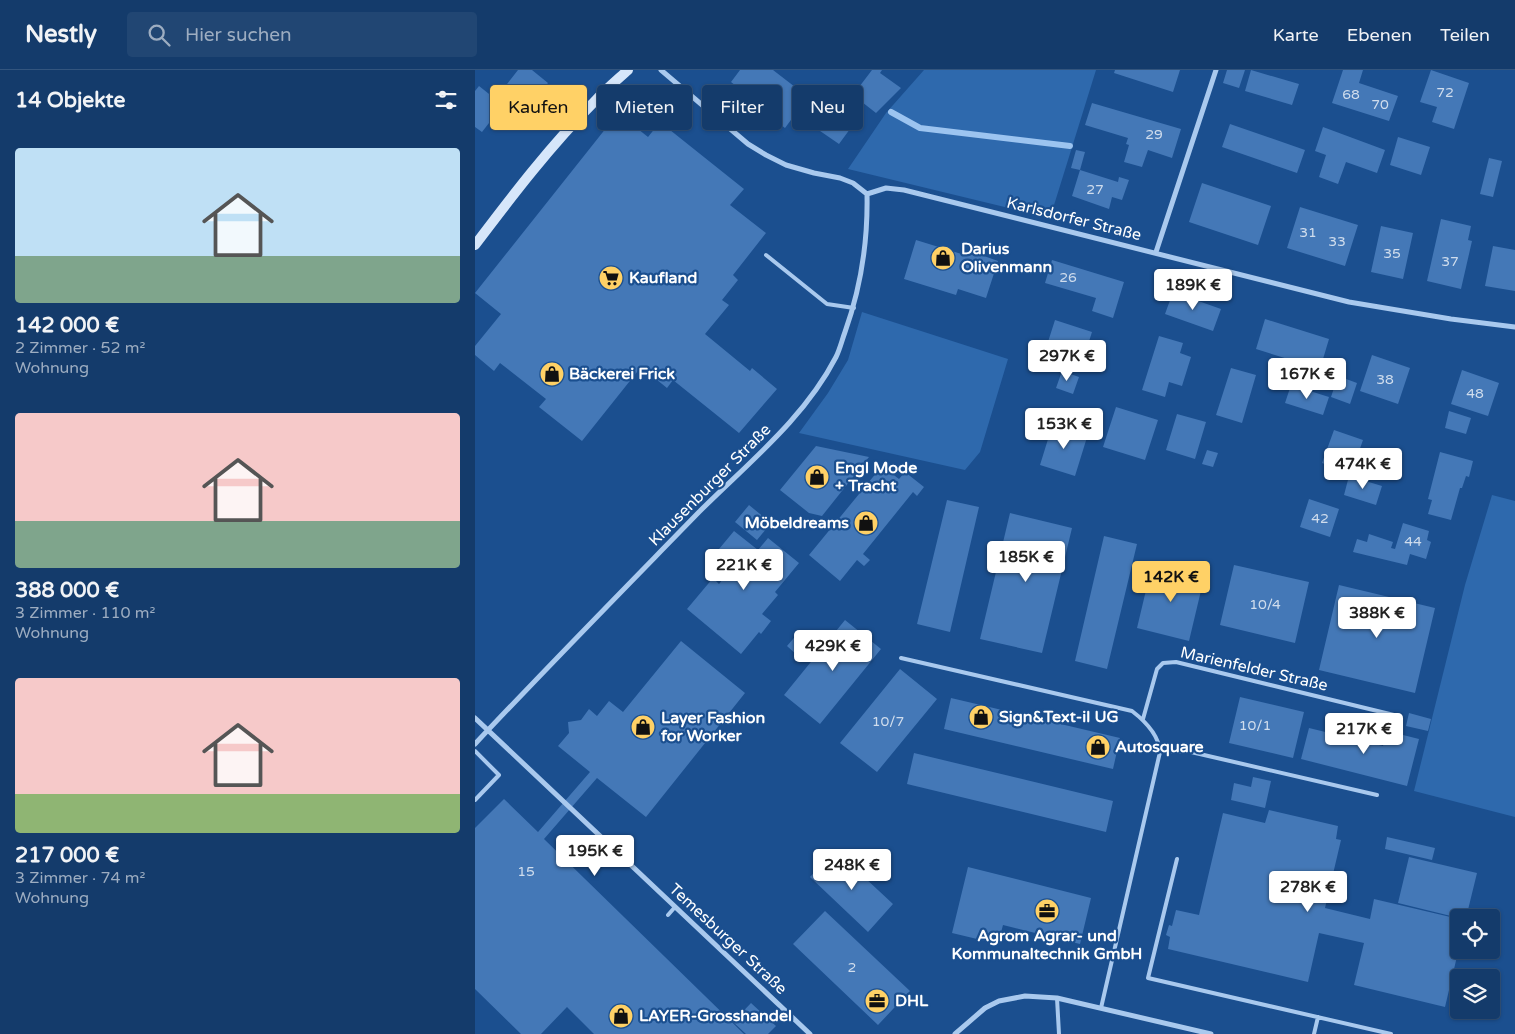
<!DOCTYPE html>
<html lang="de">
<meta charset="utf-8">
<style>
:root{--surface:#143b6b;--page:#214673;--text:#f1f3f6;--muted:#9dadc1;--line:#33557e;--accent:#ffd166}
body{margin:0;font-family:"Varela Round",sans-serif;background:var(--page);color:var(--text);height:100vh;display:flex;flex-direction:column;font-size:19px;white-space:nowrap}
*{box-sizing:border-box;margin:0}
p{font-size:16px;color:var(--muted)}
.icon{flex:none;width:28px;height:28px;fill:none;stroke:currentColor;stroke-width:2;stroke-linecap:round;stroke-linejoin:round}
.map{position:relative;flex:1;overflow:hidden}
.sheet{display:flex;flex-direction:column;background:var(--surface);width:475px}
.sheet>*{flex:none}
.top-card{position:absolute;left:15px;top:15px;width:475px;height:45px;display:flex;gap:10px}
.controls{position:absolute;left:975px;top:839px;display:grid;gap:10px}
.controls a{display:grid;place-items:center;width:50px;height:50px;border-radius:5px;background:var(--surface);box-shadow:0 1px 4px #0004,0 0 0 1px var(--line);font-size:25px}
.price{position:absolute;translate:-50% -42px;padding:0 11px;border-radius:5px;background:#fff;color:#222;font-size:16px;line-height:32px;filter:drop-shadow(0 1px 2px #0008)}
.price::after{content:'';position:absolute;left:50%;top:30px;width:15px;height:11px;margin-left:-8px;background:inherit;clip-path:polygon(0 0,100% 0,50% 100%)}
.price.on{background:var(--accent);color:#111}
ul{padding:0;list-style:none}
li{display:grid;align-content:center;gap:10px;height:265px;padding:0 15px}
li span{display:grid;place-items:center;height:155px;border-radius:5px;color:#555}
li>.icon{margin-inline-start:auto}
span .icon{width:90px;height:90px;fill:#fffc;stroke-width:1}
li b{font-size:21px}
h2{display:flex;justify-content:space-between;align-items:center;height:60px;padding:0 15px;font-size:21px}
.pill{padding:0 18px;border-radius:5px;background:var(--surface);box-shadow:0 1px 4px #0004,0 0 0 1px var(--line);font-size:18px;line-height:45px}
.pill.on{background:var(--accent);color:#111}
header{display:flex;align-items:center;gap:30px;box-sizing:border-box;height:70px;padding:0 25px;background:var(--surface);border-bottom:1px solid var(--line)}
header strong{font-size:24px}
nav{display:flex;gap:28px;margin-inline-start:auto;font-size:18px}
.search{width:350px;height:45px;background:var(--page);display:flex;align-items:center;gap:12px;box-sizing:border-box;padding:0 18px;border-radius:5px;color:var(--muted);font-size:19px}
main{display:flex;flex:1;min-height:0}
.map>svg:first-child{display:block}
.green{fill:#2e69ad}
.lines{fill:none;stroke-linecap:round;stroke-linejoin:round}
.stream{stroke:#9cc4f0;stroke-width:6}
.building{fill:#4478b7}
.lane{stroke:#a9c9ee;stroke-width:4}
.street{stroke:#a9c9ee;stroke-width:5}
.secondary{stroke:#d6e6fa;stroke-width:10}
.labels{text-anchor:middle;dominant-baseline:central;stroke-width:4.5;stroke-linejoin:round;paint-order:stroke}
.number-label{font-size:14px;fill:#d0dded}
.street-label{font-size:16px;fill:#fff;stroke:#1b4f8f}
.poi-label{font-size:16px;font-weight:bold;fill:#fff;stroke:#1b4f8f;text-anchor:start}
</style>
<header>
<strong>Nestly</strong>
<div class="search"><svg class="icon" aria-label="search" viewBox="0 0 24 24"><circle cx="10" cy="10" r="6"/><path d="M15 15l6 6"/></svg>Hier suchen</div>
<nav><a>Karte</a><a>Ebenen</a><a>Teilen</a></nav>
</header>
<main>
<section class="sheet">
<h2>14 Objekte<svg class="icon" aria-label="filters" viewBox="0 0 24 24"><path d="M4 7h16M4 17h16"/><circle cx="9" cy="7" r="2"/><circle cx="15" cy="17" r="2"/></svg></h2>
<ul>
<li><span style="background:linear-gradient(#bfe0f5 70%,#7fa58c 0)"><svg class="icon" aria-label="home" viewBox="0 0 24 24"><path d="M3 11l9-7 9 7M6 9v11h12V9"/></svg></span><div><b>142 000 €</b><p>2 Zimmer · 52 m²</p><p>Wohnung</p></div></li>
<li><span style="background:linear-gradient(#f6c9c9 70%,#7fa58c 0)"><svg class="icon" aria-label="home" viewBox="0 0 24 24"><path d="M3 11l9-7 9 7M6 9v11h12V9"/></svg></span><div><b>388 000 €</b><p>3 Zimmer · 110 m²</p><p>Wohnung</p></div></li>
<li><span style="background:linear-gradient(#f6c9c9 75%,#8fb573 0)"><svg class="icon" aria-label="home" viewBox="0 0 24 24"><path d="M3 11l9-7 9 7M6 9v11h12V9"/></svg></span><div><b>217 000 €</b><p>3 Zimmer · 74 m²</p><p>Wohnung</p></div></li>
</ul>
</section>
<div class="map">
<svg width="1040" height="964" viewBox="0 0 1040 964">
<rect width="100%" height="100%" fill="#1b4f8f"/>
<path class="green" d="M449,0H621L575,148L373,99L411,43Z
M387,242L533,289L505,382L490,400L324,363L353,323L373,290Z
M1017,425L1040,431V747L939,721L990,515Z"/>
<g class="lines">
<path class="stream" d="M416,42L445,58L595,76"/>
</g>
<path class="building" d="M43,0H57L73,13L45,47L21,28Z
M265,0H298L333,27L310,58L273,30L275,27L256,12Z
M397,0H407L405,3L426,18L401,43L378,25Z
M640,0H705L698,22L639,3Z
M752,0H770L764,18L748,13Z
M776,0L824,14L817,35L770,21Z
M868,0H888L884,13L923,26L914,51L857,33Z
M956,0L994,13L979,59L957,52L962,37L945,32Z
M4,16L28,35L7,62L0,57V21Z
M617,33L706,59L697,88L673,80L667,97L649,92L654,75L651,74L653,68L610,55Z
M342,36L375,59L364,74L332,52Z
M143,43L173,67L185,52L269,119L255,135L291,163L258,205L263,210L247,230L254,235L230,264L275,301L277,298L302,319L264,363L198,310L192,318L166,297L107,371L64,337L71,329L25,293L19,301L0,285V276L26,244L0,223Z
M755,54L830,80L822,103L747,77Z
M848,57L910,80L902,103L871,92L863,114L844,107L851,85L840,81Z
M923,67L955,77L946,105L915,95Z
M601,80L610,82L605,100L596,98Z
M1014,88L1027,91L1018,127L1005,124Z
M605,100L643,112L644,107L654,110L647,130L637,127L634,139L597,126Z
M727,113L796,136L783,175L714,152Z
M825,137L883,155L870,196L812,178Z
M966,149L996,156L993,170L997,171L986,219L952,211Z
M906,156L938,163L928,209L896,202Z
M441,170L493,186L495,181L523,191L511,228L483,219L481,225L429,209Z
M1018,176L1040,180V221L1010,216Z
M577,190L649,212L638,248L617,241L621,228L570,213Z
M698,222L746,239L738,261L690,244Z
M790,249L854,269L845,299L781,279Z
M580,250L617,262L609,287L572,275Z
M684,266L708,273L705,283L716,287L707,316L694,312L690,327L667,320Z
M897,285L935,298L923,334L885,321Z
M756,298L781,305L767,353L741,345Z
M987,300L1024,313L1013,346L976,334Z
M587,301L604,307L598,324L581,318Z
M863,306L882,313L875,334L856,327Z
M816,315L854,327L848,345L810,333Z
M641,337L683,350L670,390L628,377Z
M974,341L996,348L991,364L970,358Z
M702,344L731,352L720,389L691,380Z
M578,353L613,364L600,406L565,395Z
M859,360L888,370L876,404L847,393Z
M341,376L394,387L347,446L334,443L305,420Z
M732,380L743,383L738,397L727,394Z
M965,382L998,391L994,407L991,406L987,418H985L976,450L953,444L957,430L953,429Z
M407,396L424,409L430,402L449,417L442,426L438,422L388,484L395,490L389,496L382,490L365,511L334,485Z
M874,406L907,416L901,435L869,425Z
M834,429L864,439L855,467L825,457Z
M472,430L504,437L475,562L442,554Z
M274,435L296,453L282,470L260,452Z
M535,443L597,458L567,583L505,569Z
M928,453L954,461L952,470L956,472L951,489L935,484L932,495L878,482L882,469L892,472L894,464L918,472L916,478L920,479Z
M259,461L283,480L293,468L324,493L300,522L303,525L287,544L296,551L286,564L284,562L266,584L212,539L238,508L244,514L261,493L244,479Z
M629,466L662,474L632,599L600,591Z
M677,495L729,508L714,571L662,558Z
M759,495L834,512L820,573L745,555Z
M864,515L960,538L940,623L844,600Z
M370,550L406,579L345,654L309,625Z
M324,562L335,571L323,586L312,576Z
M206,571L270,623L171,747L122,708L69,769L269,964H119L92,937L66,964H46L0,919V758L29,729L63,762L115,702L83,676L94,663L93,652L106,650L114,639L122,646L134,631L148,642Z
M425,599L462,629L402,702L365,673Z
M765,627L829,642L818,688L754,673Z
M476,628L645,668L638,699L469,659Z
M934,643L956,649L953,661L931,656Z
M834,658L908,676L912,661L944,669L932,716L826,689Z
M439,683L638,731L631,762L432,714Z
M778,707L796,711L790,738L756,730L759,713L776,717Z
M794,740L863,756L861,769L866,770L850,838L895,849L899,829L984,849V878L970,937L879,915L889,873L844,863L833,912L693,879L695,867L691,865L694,855L697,856L701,840L724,845L748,743L790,753Z
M912,767L960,778L957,790L910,779Z
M360,780L418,834L393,862L335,807Z
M934,787L1002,803L991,848H984L923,833Z
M493,797L616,828L605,874L528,855L523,874L477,863Z
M350,841L435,921L403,955L318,874Z
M276,933L301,956L293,964H271L258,952Z"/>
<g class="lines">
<path class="lane" d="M291,185L352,234L379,238
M426,588L657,641C670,651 684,665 685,682L626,938
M668,649L682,599L688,593L701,592L923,646
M0,681L24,705L0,730
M685,682H716L902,725
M702,789L673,908L916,964
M193,845L200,837
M582,928L584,964
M839,964L843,947"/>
<path class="street" d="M186,0L273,74L291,85L311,95L339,103L365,108L378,113L392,124
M392,124L411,118L429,120L874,232L976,249L1040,257
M681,182L741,0
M0,648L335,964
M0,674C74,595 149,519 224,442C273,393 329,349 361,287C365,279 367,270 370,262C386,217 393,171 392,124
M480,964L510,938L524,931L550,926L582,928L736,964"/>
<path class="secondary" d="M0,175C37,126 76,75 120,31C130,20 142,10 153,0"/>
</g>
<defs>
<symbol id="shop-disc" viewBox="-11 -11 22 22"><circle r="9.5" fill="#ffd166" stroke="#1b4f8f"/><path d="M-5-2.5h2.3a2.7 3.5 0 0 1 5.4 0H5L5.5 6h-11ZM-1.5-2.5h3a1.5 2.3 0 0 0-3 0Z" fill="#111"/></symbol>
<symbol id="supermarket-disc" viewBox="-11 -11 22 22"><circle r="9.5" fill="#ffd166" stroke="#1b4f8f"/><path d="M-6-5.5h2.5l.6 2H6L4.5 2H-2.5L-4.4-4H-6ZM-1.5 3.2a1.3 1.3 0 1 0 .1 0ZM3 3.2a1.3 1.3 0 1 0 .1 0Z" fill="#111"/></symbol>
<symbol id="office-disc" viewBox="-11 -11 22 22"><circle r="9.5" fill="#ffd166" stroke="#1b4f8f"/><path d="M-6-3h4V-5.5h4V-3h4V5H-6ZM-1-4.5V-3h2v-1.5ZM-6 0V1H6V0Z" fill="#111"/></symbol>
</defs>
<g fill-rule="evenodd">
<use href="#shop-disc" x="454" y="174" width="28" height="28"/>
<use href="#supermarket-disc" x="122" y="194" width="28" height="28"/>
<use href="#shop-disc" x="63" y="290" width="28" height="28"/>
<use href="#shop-disc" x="328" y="393" width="28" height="28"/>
<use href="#shop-disc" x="377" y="439" width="28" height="28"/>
<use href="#shop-disc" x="492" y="633" width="28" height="28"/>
<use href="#shop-disc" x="154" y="643" width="28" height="28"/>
<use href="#shop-disc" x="609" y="663" width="28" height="28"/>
<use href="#office-disc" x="558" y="827" width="28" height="28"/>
<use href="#office-disc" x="388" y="917" width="28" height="28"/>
<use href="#shop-disc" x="132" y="932" width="28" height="28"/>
</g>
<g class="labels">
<g class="number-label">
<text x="970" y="22">72</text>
<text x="876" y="24">68</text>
<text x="905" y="34">70</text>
<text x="679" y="64">29</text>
<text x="620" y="119">27</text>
<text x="833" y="162">31</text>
<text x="862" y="171">33</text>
<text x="917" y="183">35</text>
<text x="975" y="191">37</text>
<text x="593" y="207">26</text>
<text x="910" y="309">38</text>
<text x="1000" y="323">48</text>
<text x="845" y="448">42</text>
<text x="938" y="471">44</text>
<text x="790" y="534">10/4</text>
<text x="413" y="651">10/7</text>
<text x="780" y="655">10/1</text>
<text x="51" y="801">15</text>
<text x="377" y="897">2</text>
</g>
<g class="street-label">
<text transform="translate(599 149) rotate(14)">Karlsdorfer Straße</text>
<text transform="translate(235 415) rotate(-45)">Klausenburger Straße</text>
<text transform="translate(779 599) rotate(13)">Marienfelder Straße</text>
<text transform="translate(253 869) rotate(43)">Temesburger Straße</text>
</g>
<g class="poi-label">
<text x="486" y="179">Darius<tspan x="486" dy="18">Olivenmann</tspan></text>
<text x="154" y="208">Kaufland</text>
<text x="94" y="304">Bäckerei Frick</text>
<text x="360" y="398">Engl Mode<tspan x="360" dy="18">+ Tracht</tspan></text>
<text x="374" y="453" text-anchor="end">Möbeldreams</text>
<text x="524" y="647">Sign&amp;Text-il UG</text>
<text x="186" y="648">Layer Fashion<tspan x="186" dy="18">for Worker</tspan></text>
<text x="640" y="677">Autosquare</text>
<text x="572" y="866" text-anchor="middle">Agrom Agrar- und<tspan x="572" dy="18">Kommunaltechnik GmbH</tspan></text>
<text x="420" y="931">DHL</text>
<text x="164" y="946">LAYER-Grosshandel</text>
</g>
</g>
</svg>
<div class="controls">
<a><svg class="icon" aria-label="locate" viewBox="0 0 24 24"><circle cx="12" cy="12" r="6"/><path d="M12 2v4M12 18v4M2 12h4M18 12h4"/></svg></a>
<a><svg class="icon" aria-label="layers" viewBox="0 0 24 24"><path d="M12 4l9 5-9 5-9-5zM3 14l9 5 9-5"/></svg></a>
</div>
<b class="price" style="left:718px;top:241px">189K €</b>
<b class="price" style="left:592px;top:312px">297K €</b>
<b class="price" style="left:832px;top:330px">167K €</b>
<b class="price" style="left:589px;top:380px">153K €</b>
<b class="price" style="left:888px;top:420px">474K €</b>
<b class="price" style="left:551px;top:513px">185K €</b>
<b class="price" style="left:269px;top:521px">221K €</b>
<b class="price on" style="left:696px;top:533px">142K €</b>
<b class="price" style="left:902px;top:569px">388K €</b>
<b class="price" style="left:358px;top:602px">429K €</b>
<b class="price" style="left:889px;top:685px">217K €</b>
<b class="price" style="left:120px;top:807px">195K €</b>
<b class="price" style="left:377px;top:821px">248K €</b>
<b class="price" style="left:833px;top:843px">278K €</b>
<div class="top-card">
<a class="pill on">Kaufen</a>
<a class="pill">Mieten</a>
<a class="pill">Filter</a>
<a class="pill">Neu</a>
</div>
</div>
</main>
